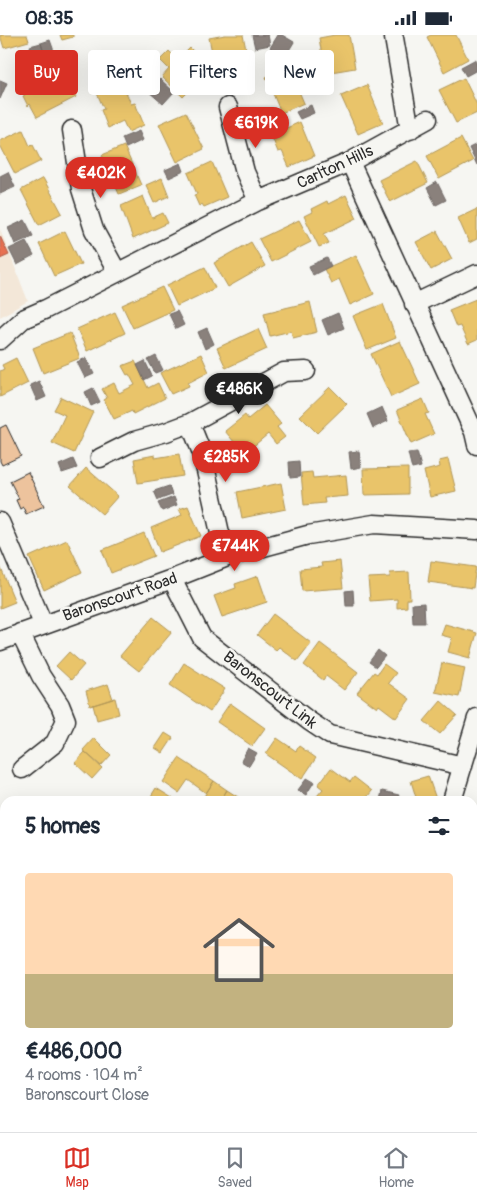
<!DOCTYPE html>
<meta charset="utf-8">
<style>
:root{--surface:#fff;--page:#f2f2f3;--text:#1f2937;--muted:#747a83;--line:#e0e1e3;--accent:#d93025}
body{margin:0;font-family:Pangolin,sans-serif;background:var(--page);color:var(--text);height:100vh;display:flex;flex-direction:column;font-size:19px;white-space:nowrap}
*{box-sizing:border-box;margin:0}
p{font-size:16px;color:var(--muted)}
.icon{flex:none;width:28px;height:28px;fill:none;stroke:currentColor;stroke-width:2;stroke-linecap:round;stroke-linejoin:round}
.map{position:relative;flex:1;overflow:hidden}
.side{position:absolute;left:0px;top:761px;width:478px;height:336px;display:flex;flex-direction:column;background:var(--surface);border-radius:15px 15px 0 0;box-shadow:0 5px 20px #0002}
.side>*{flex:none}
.guide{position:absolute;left:15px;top:15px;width:448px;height:45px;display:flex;gap:10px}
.price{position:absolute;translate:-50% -42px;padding:0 11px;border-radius:18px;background:var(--accent);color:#fff;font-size:16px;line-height:32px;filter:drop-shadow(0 1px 2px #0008)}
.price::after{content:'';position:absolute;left:50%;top:30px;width:15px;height:11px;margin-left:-8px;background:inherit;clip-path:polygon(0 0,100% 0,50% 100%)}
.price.on{background:#222;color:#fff}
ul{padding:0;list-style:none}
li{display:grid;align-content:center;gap:10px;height:265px;padding:0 25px}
li span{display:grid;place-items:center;height:155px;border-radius:5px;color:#555}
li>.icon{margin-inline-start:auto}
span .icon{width:90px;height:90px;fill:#fffc;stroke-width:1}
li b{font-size:21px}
h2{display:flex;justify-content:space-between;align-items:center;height:60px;padding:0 25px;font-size:21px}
.tag{padding:0 18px;border-radius:5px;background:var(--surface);box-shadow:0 5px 20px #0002;font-size:18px;line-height:45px}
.tag.on{background:var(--accent);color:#fff}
.status{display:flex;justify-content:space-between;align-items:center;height:35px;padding:0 25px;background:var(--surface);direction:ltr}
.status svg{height:14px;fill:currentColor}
.tabs{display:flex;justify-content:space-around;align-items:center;height:70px;border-top:1px solid var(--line);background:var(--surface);font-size:14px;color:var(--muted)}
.tabs a{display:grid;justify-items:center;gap:2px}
.tabs .on{color:var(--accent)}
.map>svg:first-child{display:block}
.built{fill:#f3e7d8}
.homes{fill:#e9c46a;stroke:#b09657}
.shops{fill:#e76f51;stroke:#af5b46}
.industry{fill:#8a817c;stroke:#6e6764}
.building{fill:#edc39d;stroke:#2b2b2b}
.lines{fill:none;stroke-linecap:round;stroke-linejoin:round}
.minor-casing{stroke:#2b2b2b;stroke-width:21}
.highway-casing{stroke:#2b2b2b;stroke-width:29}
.minor{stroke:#f6f6f2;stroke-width:18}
.highway{stroke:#f7e281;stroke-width:25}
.labels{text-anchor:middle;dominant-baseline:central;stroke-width:5;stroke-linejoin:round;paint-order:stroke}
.street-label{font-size:16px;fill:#2b2b2b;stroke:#f6f6f2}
</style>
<div class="status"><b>08:35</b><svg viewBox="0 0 49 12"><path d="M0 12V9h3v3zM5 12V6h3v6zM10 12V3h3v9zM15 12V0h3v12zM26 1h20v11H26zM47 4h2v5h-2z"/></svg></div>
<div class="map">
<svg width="477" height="1097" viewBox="0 0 477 1097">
<rect width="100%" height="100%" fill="#f6f6f2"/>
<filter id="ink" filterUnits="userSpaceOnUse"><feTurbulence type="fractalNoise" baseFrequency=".02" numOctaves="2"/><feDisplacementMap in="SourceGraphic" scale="10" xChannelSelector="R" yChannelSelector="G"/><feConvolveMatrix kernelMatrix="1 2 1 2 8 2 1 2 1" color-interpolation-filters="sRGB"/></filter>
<g filter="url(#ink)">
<path class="built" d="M0,194L28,266L0,282Z"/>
<path class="homes" d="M0,0H27L29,6L4,13Z
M60,0H73V2L62,5Z
M225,0H243L248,24L215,31L209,3Z
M335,0H349L355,33L325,38L319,3Z
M431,0H456L468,24L444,37L427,2Z
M190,13L207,30L194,45L197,48L183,62L162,42L169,34L160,25L169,16L178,25Z
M289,33L304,68L281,78L266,42Z
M65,41L76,62L37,82L30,69L28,71L23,61L25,60L22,53L36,46L40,54Z
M464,43L477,70V78L456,88L439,55Z
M121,45L131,69L135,68L144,90L128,97L123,86L108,93L101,75L104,74L96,56Z
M367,50L383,88L358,99L341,61Z
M186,77L204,114L177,127L159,89Z
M300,87L314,121L289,132L282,116L278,117L271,100Z
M23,95L30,111L33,110L41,126L15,139L0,110V106Z
M461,103L473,126L439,144L427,121Z
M124,111L141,150L119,159L102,120Z
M417,126L428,148L390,167L379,145Z
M212,127L227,162L204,172L202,169L199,171L194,160L197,159L188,138Z
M43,143L62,178L39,190L21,155Z
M162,143L169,161L154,168L146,150Z
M346,160L357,183L324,199L329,208L319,212L304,181L312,177L311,174L327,166L328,169Z
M143,161L152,183L163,178L168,188L133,204L121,171Z
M477,174V204L469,208L458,183Z
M299,185L311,207L271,227L259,204Z
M65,196L81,229L54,241L39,209Z
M437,196L452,224L431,235L416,207Z
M251,207L265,231L228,252L214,228Z
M356,220L374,259L350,270L339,244L331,248L324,234Z
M205,232L215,253L177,271L167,250Z
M162,252L173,275L133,293L122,270Z
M476,264L477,305L468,309L460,291L456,292L449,275Z
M310,267L317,297L293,303L291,296L270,301L264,278Z
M383,269L396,303L367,315L353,281Z
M115,277L125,298L87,316L77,294Z
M258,294L267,314L226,333L217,313Z
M70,298L80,323L43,338L33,313Z
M400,306L420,349L391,362L371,319Z
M201,319L209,337L188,348L189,351L171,359L160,338Z
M16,323L28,348L0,362V336L4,334L2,330Z
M135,326L148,353L158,348L165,363L133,379L132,376L114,384L104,365L107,363L102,354L114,348L119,358L135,350L129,339L127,340L122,331Z
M330,352L347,369L317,398L300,381Z
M61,362L93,377L74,418L52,408L65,380L54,375Z
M423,364L429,378L425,379L434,399L411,409L397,375Z
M265,370L281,389L277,392L285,402L276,409L268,399L244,419L225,396L245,380L248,384Z
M179,419L183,441L138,448L134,424L155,420V423Z
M448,424L456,456L430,462L424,436L440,432L439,426Z
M86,433L118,461L102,479L70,451Z
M408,433V459L364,460L363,434Z
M312,437L313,443L346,440L348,461L324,463L325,468L304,470L301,438Z
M281,448L286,474L242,483L237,457Z
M188,471L201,501L160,517L151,493L182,480L179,474Z
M144,498L154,521L111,538L102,515Z
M67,505L82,537L44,555L29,522Z
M340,526L343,553L302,556L300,534L322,532L321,528Z
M431,526L476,532L473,553L428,547Z
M0,531L15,567L0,573Z
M409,537L410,564H407V572L397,573V564L370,566L368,543L390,542V538Z
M258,541L267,567L222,582L214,561L236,553L235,549Z
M273,579L311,608L297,626L279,612L276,615L257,600Z
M153,582L172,597L139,636L120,621Z
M445,589L477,598L470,623L448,617L452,603L441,600Z
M320,608L358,637L344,655L326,641L323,645L304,630Z
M69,617L84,630L71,645L56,631Z
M184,628L225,654L210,677L170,650Z
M442,628L465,633L459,662L435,657Z
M384,629L396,638L388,648L410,664L396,683L379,670L377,673L357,658L374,637L377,639Z
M108,649L113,664L90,671L86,656Z
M115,663L119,679L97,685L93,670Z
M441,666L457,680L440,699L424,686Z
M230,668L265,693L252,711L217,687Z
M165,698L173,703L163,718L155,713Z
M94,703L111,720L101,731L83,715Z
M277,703L296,716L299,711L316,723L302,744L266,719Z
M85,717L102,733L92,744L75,728Z
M179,723L214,746L206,758L188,745L179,758L163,747Z
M331,733L350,747L354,742L372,756L364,766H338L332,762L329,766H324L317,761L323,754L318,750Z
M428,741L436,764L430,766H417L411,746Z
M214,746L227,755L220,766H201Z
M156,753L177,766H148Z
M227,755L241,764L239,766H220Z
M477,841V864L472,867V844Z
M472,920H477V934H472Z
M288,1092H314V1097H288Z
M357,1092H386L383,1097H365Z
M396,1092H426L425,1097H394Z"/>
<path class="shops" d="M0,201L9,220L0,224Z"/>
<path class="industry" d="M252,0H268L270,10L255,13Z
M278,0H282L294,7L285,22L270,13Z
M50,5L55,19L45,22L41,8Z
M41,8L45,22L34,25L30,11Z
M476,24L477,35L466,41L461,32Z
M125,25L131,39L117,45L111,31Z
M160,44L174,57L163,69L148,56Z
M0,45L7,48L0,64Z
M311,70L314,78L300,84L296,77Z
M139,96L143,105L126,113L122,103Z
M477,109V130L469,113Z
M181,128L184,136L169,143L165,135Z
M8,137L15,152L0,159V141Z
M437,147L446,165L436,170L427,153Z
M25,185L33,201L15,209L8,193Z
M26,206L34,221L17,230L9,214Z
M327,223L331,231L313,240L309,231Z
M177,276L184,290L176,294L169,279Z
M338,278L344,293L328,300L322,285Z
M207,293L214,309L205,314L198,297Z
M156,321L163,335L155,338L148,325Z
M86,323L94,339L85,343L77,327Z
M145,326L152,341L144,345L137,330Z
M39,346L46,362L37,366L30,350Z
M93,353L100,367L91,371L85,357Z
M382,372L388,386L373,393L367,379Z
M359,416L361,432L351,434L349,417Z
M417,417L421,432L412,434L408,418Z
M73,424L77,433L62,438L59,430Z
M299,426L300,442L290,443L289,427Z
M169,451L172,460L158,465L154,456Z
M174,462L177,470L162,476L158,468Z
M353,555L354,571H346L345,556Z
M424,568L425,588H413L412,569Z
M378,615L385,621L376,632L369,627Z
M248,713L257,718L249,731L241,726Z
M307,743L314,747L306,760L298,755Z
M382,756L399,760L397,766L380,765Z"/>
<path class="building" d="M6,390L21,421L2,430L0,426V393Z
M28,437L44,471L26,479L23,472L20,474L16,465L19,464L10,446Z
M5,774V784L4,785L1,775Z"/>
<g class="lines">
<defs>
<path id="minor" d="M394,3L410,95
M228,72L245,137L258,166
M72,95L81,154L94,195L117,237
M350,127L474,397L477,410
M414,269L477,239
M0,305L23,284L46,274L258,166L350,127L428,84
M190,388L202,418L220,498L230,521
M100,423L134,406L166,397L190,388L284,337L306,336
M0,487L43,589
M172,544L202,603L309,686L330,700L463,731
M20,598L41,641L60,670L66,685L55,708L22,734
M0,606L172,544L230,521L308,500L374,489L477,495
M452,766L477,683
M472,797L477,799
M472,1070L477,1072
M120,1092V1097"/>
<path id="highway" d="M0,835L5,851
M77,1092L78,1097"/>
</defs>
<use href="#minor" class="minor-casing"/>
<use href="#highway" class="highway-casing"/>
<use href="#minor" class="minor"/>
<use href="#highway" class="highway"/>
</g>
</g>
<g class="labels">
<g class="street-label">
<text transform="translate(335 132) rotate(-25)">Carlton Hills</text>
<text transform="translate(120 562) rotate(-19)">Baronscourt Road</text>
<text transform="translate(270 655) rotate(38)">Baronscourt Link</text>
</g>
</g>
</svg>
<b class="price" style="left:256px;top:114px">€619K</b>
<b class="price" style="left:101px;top:164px">€402K</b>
<b class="price on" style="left:239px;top:380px">€486K</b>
<b class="price" style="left:226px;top:448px">€285K</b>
<b class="price" style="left:235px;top:537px">€744K</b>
<div class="guide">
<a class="tag on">Buy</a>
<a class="tag">Rent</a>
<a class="tag">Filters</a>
<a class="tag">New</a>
</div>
<section class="side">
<h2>5 homes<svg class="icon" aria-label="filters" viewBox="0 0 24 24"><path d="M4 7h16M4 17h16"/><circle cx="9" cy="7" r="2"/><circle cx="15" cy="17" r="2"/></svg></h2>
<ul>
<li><span style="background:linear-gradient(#ffd9b3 65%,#c2b280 0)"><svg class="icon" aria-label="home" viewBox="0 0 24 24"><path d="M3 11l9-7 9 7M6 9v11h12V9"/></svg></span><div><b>€486,000</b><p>4 rooms · 104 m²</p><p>Baronscourt Close</p></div></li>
</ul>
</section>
</div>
<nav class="tabs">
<a class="on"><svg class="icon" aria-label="map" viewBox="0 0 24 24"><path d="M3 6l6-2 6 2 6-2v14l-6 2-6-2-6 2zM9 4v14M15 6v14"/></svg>Map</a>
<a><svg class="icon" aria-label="saved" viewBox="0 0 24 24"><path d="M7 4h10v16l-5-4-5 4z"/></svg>Saved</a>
<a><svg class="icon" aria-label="home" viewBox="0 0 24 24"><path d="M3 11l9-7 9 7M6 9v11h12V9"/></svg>Home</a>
</nav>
